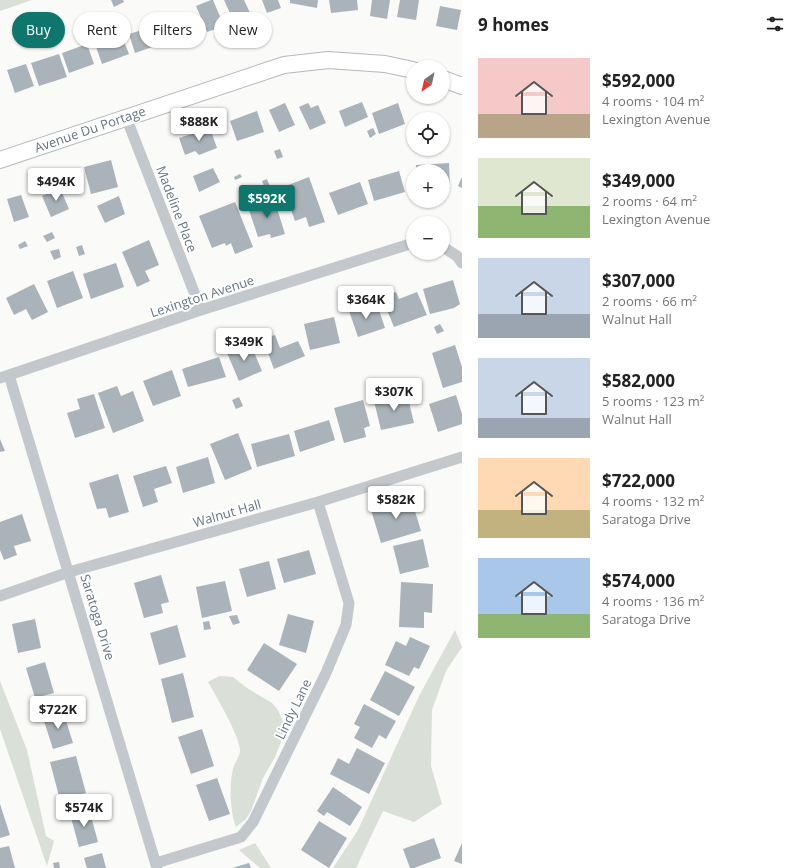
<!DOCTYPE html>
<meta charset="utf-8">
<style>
:root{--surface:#fff;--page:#f6f6f6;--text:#222;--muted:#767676;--accent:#0f766e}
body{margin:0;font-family:"Open Sans",sans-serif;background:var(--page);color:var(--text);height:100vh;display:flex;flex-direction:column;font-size:15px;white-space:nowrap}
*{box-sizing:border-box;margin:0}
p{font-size:13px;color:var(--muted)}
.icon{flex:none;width:22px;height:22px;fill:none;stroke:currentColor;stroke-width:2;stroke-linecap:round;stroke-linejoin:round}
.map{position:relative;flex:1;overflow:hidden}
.sheet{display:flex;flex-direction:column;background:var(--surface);width:340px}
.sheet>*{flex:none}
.top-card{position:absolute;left:12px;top:12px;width:380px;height:36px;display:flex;gap:8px}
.needle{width:26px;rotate:213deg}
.controls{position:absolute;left:406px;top:60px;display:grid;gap:8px}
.controls a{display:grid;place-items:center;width:44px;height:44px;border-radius:50%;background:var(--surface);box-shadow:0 1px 3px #0004;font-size:20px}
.price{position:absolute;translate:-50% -34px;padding:0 9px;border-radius:4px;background:#fff;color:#222;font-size:13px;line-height:26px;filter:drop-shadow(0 1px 2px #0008)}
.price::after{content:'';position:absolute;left:50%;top:24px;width:12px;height:9px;margin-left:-6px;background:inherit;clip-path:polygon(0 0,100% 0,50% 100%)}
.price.on{background:var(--accent);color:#fff}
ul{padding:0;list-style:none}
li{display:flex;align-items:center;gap:12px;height:100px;padding:0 16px}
li span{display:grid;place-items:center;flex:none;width:112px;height:80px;border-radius:0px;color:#555}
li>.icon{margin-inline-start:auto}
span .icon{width:48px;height:48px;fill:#fffc;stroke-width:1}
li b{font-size:17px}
h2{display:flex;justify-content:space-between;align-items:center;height:48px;padding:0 16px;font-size:17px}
.pill{padding:0 14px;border-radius:18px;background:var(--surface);box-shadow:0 1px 3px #0004;font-size:14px;line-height:36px}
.pill.on{background:var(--accent);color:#fff}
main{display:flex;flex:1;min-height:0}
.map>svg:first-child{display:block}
.green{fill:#dadfd7}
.building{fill:#aab3b9}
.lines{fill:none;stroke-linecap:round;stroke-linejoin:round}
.secondary-casing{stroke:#b3babf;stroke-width:18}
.street{stroke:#c3c8cc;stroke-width:11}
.secondary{stroke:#fff;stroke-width:16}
.labels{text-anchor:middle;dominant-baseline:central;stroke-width:4;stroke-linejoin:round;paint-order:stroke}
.street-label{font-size:13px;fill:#657683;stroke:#fff}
</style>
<main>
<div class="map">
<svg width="462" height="868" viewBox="0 0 462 868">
<rect width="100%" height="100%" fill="#fafaf8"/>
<path class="green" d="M0,0H32L0,11Z
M455,630L462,647L446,671L432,710L431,766L442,804L414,822L383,811L356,868H333L358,830L419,696Z
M219,676L233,677L247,688L272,703L278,710L284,724L285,732L275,757L263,778L251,811L246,819L236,827C230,812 229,785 233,769C234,763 239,758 240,752C242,740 215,694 208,682Z
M0,681L27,750L46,836L54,841L47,866L0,729Z
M255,843L271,868H260L239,850Z"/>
<path class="building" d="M111,0H123L124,2L114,7Z
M211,0H213L224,26L207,32L196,6Z
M224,0H244L252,17L235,24Z
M262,0H278L281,8L267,13Z
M290,0H318L317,8L290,3Z
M329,0H357L358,10L331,13Z
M372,0H390L387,19L370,16Z
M400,0H419L416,20L397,17Z
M440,6L461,10L457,30L436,26Z
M184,14L193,33L166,44L158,25Z
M59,19L62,30L55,33L51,22Z
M155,26L161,44L135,53L129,34Z
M121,34L129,54L102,64L95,44Z
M87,44L94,64L69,73L62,53Z
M59,54L67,77L39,86L31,63Z
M26,64L34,86L15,93L7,70Z
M362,102L368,117L345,127L339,111Z
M285,103L295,125L279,132L269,110Z
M308,103L311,108L318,105L326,123L310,130L299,107Z
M398,103L405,124L379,134L372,113Z
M257,111L264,132L237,141L230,121Z
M210,128L217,148L199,155L195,151L185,155L179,138Z
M373,128L376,134L370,138L367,131Z
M280,149L283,157L277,159L274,151Z
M111,160L118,187L91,194L84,167Z
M449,163L450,189L443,190V171H416V165Z
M213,168L220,182L199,192L193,176Z
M399,171L405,192L374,201L368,180Z
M240,174L242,177L235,180L234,177Z
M309,177L325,222L309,227L306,217L295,221L283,187Z
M462,177V188L458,186Z
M267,179L271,189L266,191L262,181Z
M360,182L368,204L338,215L329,193Z
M60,188L69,209L51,217L42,196Z
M21,195L29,217L14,222L7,199Z
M119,196L125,214L105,223L97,206Z
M274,199L285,234L271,238L270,234L258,237L248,207Z
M235,202L253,247L235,254L231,243L226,246L225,243L212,248L199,216Z
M52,232L55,238L47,242L43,236Z
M149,240L159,265L145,271L150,281L137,287L122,252Z
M25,241L28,246L20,249L18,245Z
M82,245L85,254L79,256L76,247Z
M59,249L61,257L54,260L50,251Z
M116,263L124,287L91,299L83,274Z
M73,271L83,298L57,308L47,281Z
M453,280L460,304L454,308L430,314L423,289Z
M34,284L48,312L32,320L26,309L14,315L6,298Z
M396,292L399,299L417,292L427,315L394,327L382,298Z
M361,303L363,313L378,307L385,328L358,337L348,308Z
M334,317L340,343L310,350L304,324Z
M440,324L444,331L437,334L434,327Z
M275,335L280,348L298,341L305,356L274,369L263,340Z
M250,343L262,371L239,381L227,353Z
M455,345L462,367V382L443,388L432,353Z
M219,357L226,377L188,387L182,369Z
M172,370L181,396L153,406L143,381Z
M117,386L121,396L133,391L144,421L113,433L98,393Z
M94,394L105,428L75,438L67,413L80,409L77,399Z
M407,394L414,423L381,430L374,401Z
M456,395L462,414V424L438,432L429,404Z
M239,397L243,406L236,409L232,400Z
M363,400L370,426L364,428L366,437L344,443L334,408Z
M329,420L335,440L300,452L294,431Z
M238,433L252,469L225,480L210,444Z
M289,434L295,456L257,467L251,444Z
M0,439L5,451L0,452Z
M208,457L215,483L183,493L176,467Z
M166,466L172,483L154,489L158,502L143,507L133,476Z
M118,474L129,512L109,518L106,508L97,509L89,483Z
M411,498L421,531L381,543L371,510Z
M22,514L31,541L14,546L17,555L4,560L0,550V522Z
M423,539L429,567L400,574L393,546Z
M309,550L316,574L284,583L277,559Z
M269,561L276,589L247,597L239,569Z
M161,575L169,602L161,604L163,613L144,618L134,583Z
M225,581L232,611L202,618L196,587Z
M401,582L433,584L432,613L424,612V628L399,627Z
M288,614L314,621L306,653L279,645Z
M237,615L240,623L233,625L229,616Z
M35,619L41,648L18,653L12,624Z
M209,621L211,629L204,630L203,622Z
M177,625L186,657L159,665L150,633Z
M410,637L430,646L419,669L414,667L409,676L385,665L396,641L406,646Z
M264,643L297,664L279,691L247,670Z
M45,662L54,693L35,698L26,668Z
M385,671L415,687L399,716L370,700Z
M183,673L194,717L172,723L161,679Z
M364,704L396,721L386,739L379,735L372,748L354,738L360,727L354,724Z
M63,711L73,743L53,749L43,718Z
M202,729L214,766L191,774L178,737Z
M357,748L385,763L369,794L330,774L338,758L349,764Z
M76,756L86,793L60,800L50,762Z
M217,778L230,814L209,821L196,785Z
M333,787L362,807L350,826L327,812L324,816L317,811Z
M0,804L10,835L0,838Z
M89,809L98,842L79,847L70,814Z
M319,821L347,838L329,868L301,850Z
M434,838L441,858L414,868H410L403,849Z
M462,843V864L454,861Z
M9,846L15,868H0V848Z
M102,853L106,868H87L84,858Z
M59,862L60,868H54L53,863Z
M249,863L251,868H232Z"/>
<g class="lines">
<defs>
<path id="secondary" d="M443,79L462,86
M0,160L284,65L328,60L385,64L413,70"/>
</defs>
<use href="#secondary" class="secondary-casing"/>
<path class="street" d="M126,117L201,310
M443,247L457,256L462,263
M9,375L157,868
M0,378L201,310L413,243
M0,596L69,572L318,502L462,457
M156,863L241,837L253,822L326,673L346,625L349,603L318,502"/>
<use href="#secondary" class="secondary"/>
</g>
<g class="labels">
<g class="street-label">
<text transform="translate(90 129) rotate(-19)">Avenue Du Portage</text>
<text transform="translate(177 209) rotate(69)">Madeline Place</text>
<text transform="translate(202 296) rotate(-18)">Lexington Avenue</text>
<text transform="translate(227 513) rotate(-16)">Walnut Hall</text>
<text transform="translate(98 617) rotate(73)">Saratoga Drive</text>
<text transform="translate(293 709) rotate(-64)">Lindy Lane</text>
</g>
</g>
</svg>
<div class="controls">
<a><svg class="needle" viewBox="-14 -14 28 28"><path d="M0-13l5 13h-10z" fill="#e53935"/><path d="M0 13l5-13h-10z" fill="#767676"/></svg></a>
<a><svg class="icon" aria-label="locate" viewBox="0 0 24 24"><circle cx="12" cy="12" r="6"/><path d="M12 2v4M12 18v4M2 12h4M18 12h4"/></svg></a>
<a>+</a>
<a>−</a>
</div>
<b class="price" style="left:199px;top:142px">$888K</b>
<b class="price" style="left:56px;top:202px">$494K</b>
<b class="price on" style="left:267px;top:219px">$592K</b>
<b class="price" style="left:366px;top:320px">$364K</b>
<b class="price" style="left:244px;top:362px">$349K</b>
<b class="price" style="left:394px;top:412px">$307K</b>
<b class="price" style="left:396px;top:520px">$582K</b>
<b class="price" style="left:58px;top:730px">$722K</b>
<b class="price" style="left:84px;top:828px">$574K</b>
<div class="top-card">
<a class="pill on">Buy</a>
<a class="pill">Rent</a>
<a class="pill">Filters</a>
<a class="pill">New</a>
</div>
</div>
<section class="sheet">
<h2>9 homes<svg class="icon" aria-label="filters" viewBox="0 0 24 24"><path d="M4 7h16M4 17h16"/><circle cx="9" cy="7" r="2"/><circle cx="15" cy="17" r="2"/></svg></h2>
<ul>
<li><span style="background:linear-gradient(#f6c9c9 70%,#b9a48a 0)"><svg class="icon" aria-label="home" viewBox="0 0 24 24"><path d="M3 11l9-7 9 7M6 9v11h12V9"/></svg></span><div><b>$592,000</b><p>4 rooms · 104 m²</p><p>Lexington Avenue</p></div></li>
<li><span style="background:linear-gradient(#dfe7d0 60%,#8fb573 0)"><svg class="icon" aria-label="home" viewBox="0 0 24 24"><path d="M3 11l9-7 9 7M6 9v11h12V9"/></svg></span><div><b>$349,000</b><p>2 rooms · 64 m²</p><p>Lexington Avenue</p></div></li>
<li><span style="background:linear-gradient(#c9d6e8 70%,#9aa5b1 0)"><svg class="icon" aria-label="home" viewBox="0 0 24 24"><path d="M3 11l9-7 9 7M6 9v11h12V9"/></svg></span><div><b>$307,000</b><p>2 rooms · 66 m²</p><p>Walnut Hall</p></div></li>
<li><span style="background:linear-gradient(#c9d6e8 75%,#9aa5b1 0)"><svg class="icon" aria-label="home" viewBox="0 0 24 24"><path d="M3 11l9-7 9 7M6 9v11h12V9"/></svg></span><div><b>$582,000</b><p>5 rooms · 123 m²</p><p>Walnut Hall</p></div></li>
<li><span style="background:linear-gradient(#ffd9b3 65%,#c2b280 0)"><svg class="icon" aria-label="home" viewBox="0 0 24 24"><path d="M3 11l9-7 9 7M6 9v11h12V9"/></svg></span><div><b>$722,000</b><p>4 rooms · 132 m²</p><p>Saratoga Drive</p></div></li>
<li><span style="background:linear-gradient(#a9c7e8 70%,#8fb573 0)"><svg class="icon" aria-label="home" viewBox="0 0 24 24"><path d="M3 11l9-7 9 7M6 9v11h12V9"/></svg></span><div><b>$574,000</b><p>4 rooms · 136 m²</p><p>Saratoga Drive</p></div></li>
</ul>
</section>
</main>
